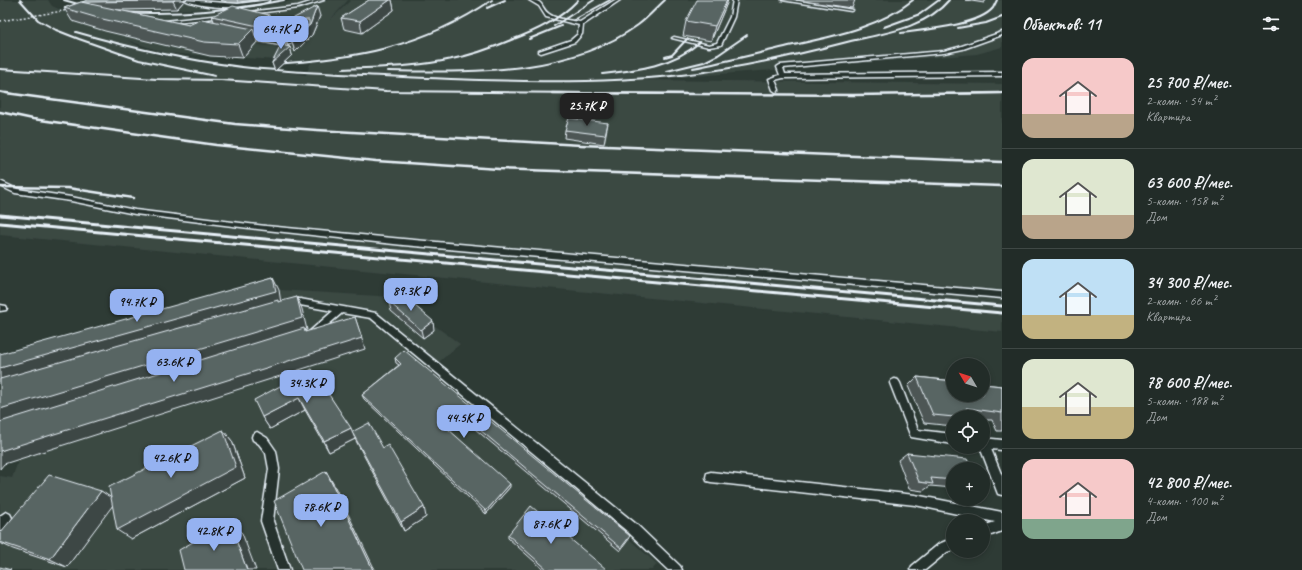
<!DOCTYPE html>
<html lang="ru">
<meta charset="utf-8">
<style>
:root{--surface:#222c28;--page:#2a3430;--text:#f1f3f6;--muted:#a2a7a8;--line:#3f4845;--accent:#95b2f1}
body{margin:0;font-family:Caveat,sans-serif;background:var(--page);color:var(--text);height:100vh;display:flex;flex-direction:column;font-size:15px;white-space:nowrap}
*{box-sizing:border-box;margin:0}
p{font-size:13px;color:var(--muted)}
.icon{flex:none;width:22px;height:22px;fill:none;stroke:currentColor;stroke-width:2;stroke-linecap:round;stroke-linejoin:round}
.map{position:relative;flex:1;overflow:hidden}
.details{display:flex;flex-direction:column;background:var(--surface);width:300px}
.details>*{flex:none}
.needle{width:26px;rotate:309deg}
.controls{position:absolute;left:946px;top:358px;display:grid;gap:8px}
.controls a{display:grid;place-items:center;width:44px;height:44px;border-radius:50%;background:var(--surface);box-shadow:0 2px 6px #0003,0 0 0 1px var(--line);font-size:20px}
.price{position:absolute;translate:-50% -34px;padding:0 9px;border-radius:8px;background:var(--accent);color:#111;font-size:13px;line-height:26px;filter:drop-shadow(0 1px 2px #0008)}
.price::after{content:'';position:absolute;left:50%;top:24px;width:12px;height:9px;margin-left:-6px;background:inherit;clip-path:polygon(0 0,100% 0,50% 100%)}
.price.current{background:#222;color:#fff}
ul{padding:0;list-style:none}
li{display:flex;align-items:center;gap:12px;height:100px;padding:0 20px}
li+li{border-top:1px solid var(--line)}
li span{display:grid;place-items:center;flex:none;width:112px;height:80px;border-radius:12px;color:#555}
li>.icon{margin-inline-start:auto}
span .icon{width:48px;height:48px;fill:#fffc;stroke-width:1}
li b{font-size:17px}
h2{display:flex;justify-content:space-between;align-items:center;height:48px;padding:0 20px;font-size:17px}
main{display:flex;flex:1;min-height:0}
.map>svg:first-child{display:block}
.built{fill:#3b4843;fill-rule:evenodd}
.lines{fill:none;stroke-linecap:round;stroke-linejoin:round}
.lane-casing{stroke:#e8f1f8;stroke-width:3}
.path{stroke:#e8f1f8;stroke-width:1.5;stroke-dasharray:2 2;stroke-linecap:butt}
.lane{fill:#26332d;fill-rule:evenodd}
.rail-far2{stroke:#e8f1f8;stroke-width:2}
.rail-far1{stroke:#e8f1f8;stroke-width:2.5}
.rail{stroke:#e8f1f8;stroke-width:3}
.wall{fill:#4d5755;stroke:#e8f1f8}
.shaded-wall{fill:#3e4745;stroke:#e8f1f8}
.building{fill:#596563;stroke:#e8f1f8}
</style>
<main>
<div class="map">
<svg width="1002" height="570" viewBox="0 0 1002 570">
<rect width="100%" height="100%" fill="#2e3b35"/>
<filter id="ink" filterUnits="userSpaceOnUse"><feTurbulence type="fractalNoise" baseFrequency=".025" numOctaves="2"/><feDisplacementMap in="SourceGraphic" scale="8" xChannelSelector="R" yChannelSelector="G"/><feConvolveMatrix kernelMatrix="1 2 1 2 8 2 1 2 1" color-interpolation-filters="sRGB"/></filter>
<g filter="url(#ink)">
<path class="built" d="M0,0H48L52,6L78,18L242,10L298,0H348L330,20L351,0H1002V47L977,54L644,80L1002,84V332L0,235ZM127,40L165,53L311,62L306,75L157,55Z
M125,0H276L263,3L210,9L121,11L109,8Z
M279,290L395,297L460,344L427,372L629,539L657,564L652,570H0V476L12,478L19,459L0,369Z"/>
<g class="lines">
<defs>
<path id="lane" d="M185,0L238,4L270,0C254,10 202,9 185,0Z
M317,0H324L298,8L248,14L246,13L248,12L298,6Z
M529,0C545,0 540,8 549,14C555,19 572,21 580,22L615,0H620L583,25L582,34L575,42L541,53L539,52V51L571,40L578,34L579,25L546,17L539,6Z
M733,0H737L734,17L721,45L709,47L672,38L674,37L709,45L717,43L730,17Z
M782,0H793L853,10L851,11Z
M222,15H224V17L165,23L163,22L165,21Z
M1002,32V35L963,49L944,53L783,68L785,74L1002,72V76L783,78L775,80L779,90L776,92L773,90L769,79L780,75L777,67L780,65L944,51L959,47Z
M244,36L284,43L300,36L304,37L285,46L244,38Z
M0,181L17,189L71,197L135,210L266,226L403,239L1002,292V298L403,245L266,230L135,214L71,201L15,193L0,186Z
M300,299L376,313L636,524L680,566L682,570H668L628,532L371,318L342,313L315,336L312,337L309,336L308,334L309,332L333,311L300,305L289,308L286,307L285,305L286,303Z
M0,305L6,306L7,308L6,310L0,311Z
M895,379L898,380L900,383L918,430L953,434V444L911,437L890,383L892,380Z
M257,432L267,438L276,451L279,469L273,521L290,570H278L261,521L269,469L266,453L259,444L253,440L252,437L253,434Z
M983,438L1002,440V450L991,449L1002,476V495L998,494L980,447H983Z
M711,472L915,495L1002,512V531L983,538V526L995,522L915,505L711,482L707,481L706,477L707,473Z
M6,512L10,514L12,518L4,529L0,531V516Z
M953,538V550L947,552L925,570H910L912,566L939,544Z"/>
</defs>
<use href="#lane" class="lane-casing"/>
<path class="path" d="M0,21L69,10"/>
<use href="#lane" class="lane"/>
<path class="rail-far2" d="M20,0L38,20L56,30L79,39L139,60L215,76
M64,0L85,6
M487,8L505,0
M119,12C175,15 229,11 284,0
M574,20L610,0
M554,26L594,0
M884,27L920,14L939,0
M958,28L986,23L1002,17
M76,32C131,48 186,60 242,67C296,73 350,74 403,77C496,81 589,85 681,75C736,69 789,57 843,43C878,34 924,30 949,0
M901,33C923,30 978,26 993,8C994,6 996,2 997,0
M529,39L561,26
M665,57L672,55L687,39
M273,64C355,59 423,47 492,0
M693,68C724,62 755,54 785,47C829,37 877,29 913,0
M0,69L157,79L221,80L386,91L694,94
M343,69C379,67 417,67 452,59C472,55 492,48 511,40C536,31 559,20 578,0
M388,71C471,72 568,76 638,25C648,18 656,8 665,0
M667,71L704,62L718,55L747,35
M602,74C637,70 673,66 700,42
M0,92L14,94
M937,94L1002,93"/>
<path class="rail-far1" d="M6,93L235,124L317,130L581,145L1002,162
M552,93L853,95L1002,93
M0,112L33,119L216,145L376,161L499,169L1002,186
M0,187L68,188L133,198"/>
<path class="rail" d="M0,215L1002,306
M0,223L1002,313"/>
</g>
<path class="wall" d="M184,0V1L177,9L117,10L189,25L214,21L212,16L272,26L261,38L255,36L257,42L243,58L210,56L105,31L72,21L64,8L81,2Z
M220,0H258L238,2H227Z
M369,0H392L394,10L362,33L344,29L341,18Z
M796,0H855L852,8Z
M965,0H986L984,3Z
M727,3L711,41L683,36L686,21Z
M320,16L312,35L295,52L292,42L293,39L292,38L287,41L286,40L288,46L290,47L292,55L275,71L272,63L284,40L278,38L275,28Z
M608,123L604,144L564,138L565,130Z
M389,302L434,330L423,338L391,311Z
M395,358L629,539L620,551L462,418L450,431L510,487L486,514L364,399L362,395L399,365L396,363Z
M312,369L352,431L383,448L426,517L404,531L355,439L329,452L305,410L270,429L262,417Z
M917,377L1002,386V431H997L992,420H983V417H953V426L924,423L908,386Z
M223,430L232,441L245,478L131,539L112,505L67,567L13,549L0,543V533L101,491L111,498Z
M907,453L953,469V488L930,486L923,491L909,489L898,460Z
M508,535L605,570H544L508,538Z"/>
<path class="shaded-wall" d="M175,0H184V1L177,9L173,1Z
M237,0H258L238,2Z
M390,0H392L394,10L362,33L360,21Z
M727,0H728L727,3L711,41L715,26Z
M317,6L320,16L312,35L295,52L292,42L293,37L291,34L292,38L287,41L284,30L304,20L306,28L310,25Z
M269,15L272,26L261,38L258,26Z
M253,29L257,42L243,58L238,44Z
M286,41L288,48L290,47L292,55L275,71L272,63L285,46Z
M273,278L279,290L281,303L0,382V368Z
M297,297L302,309L307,330H305L309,339L0,423V409Z
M355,317L365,349L4,464L0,469V451Z
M433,321L434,330L423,338L421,330Z
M299,398L305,410L270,429L262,417Z
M461,414L462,418L449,433L448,429Z
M351,428L355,439L329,452L324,441Z
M223,430L232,441L245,478L131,539L117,530Z
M326,471L334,485L375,570H373Z
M510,484V487L486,514V511Z
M101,491L116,501L67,567L50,559Z
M424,507L426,517L404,531L401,522Z
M229,521L242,533L256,570H247Z"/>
<path class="building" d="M87,0H175L173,1L82,2Z
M369,0H390L360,21L341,18Z
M697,0H727L715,26L686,21Z
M81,2L189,25L202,19L253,29L238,44L204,42L98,18L64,8Z
M233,6L269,15L258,26L212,16Z
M317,6L310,25L292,42L293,38L291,34L309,25V20H304L284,30L275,28Z
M284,39L286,41L285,46L290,47L272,63Z
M569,118L608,123L605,135L565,130Z
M273,278L276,291L0,368V354Z
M401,294L433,321L421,330L389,302Z
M297,297L302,318L0,409V379L278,300V302Z
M355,317L362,338L0,451V422L304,328L305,332Z
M404,350L630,536L621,548L461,414L448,429L510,484L486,511L362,395L401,364L395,358Z
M312,369L351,428L324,441L299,398L262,417L254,400Z
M917,377L953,381V395H983V384L1002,386V413L966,408L970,417H954L933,415Z
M369,423L383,448L388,445L424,507L401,522L352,432Z
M223,430L236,467L117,530L109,487Z
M907,453L967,459L972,469H953V480L931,478L933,484L919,482Z
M326,471L373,570H302L274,501Z
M49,475L101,491L50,559L0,542V533Z
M531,506L606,569L605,570H548L508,535Z
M229,521L247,570H184L179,550Z
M0,567L11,570H0Z"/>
</g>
</svg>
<div class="controls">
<a><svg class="needle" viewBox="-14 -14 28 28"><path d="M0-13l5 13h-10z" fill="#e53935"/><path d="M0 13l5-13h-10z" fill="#a2a7a8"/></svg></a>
<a><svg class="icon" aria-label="locate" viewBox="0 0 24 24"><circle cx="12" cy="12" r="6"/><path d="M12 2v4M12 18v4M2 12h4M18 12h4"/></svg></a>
<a>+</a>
<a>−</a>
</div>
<b class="price" style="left:281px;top:50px">64.7K ₽</b>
<b class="price current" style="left:587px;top:127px">25.7K ₽</b>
<b class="price" style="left:411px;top:312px">89.3K ₽</b>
<b class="price" style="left:137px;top:323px">94.7K ₽</b>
<b class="price" style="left:174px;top:383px">63.6K ₽</b>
<b class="price" style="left:307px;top:404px">34.3K ₽</b>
<b class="price" style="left:464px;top:439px">44.5K ₽</b>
<b class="price" style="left:171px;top:479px">42.6K ₽</b>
<b class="price" style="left:321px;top:528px">78.6K ₽</b>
<b class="price" style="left:551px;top:545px">87.6K ₽</b>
<b class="price" style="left:214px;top:552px">42.8K ₽</b>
</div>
<section class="details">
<h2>Объектов: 11<svg class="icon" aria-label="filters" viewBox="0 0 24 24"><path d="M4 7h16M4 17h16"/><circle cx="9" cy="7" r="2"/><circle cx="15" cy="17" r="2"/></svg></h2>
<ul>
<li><span style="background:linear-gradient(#f6c9c9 70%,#b9a48a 0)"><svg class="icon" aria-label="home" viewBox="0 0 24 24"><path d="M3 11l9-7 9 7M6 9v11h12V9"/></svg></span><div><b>25 700 ₽/мес.</b><p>2-комн. · 54 m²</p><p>Квартира</p></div></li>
<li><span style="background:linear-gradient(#dfe7d0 70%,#b9a48a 0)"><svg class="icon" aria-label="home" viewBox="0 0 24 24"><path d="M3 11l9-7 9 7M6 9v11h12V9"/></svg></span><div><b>63 600 ₽/мес.</b><p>5-комн. · 158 m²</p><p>Дом</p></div></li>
<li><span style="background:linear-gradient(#bfe0f5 70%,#c2b280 0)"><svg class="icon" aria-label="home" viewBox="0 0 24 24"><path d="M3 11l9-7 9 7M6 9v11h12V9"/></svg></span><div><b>34 300 ₽/мес.</b><p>2-комн. · 66 m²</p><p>Квартира</p></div></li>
<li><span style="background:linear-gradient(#dfe7d0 60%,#c2b280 0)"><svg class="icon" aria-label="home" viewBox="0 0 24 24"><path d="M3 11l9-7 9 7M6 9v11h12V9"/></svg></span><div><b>78 600 ₽/мес.</b><p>5-комн. · 188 m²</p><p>Дом</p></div></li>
<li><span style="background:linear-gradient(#f6c9c9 75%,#7fa58c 0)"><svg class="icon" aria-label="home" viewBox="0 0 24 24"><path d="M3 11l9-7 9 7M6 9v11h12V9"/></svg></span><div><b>42 800 ₽/мес.</b><p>4-комн. · 100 m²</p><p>Дом</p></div></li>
</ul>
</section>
</main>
